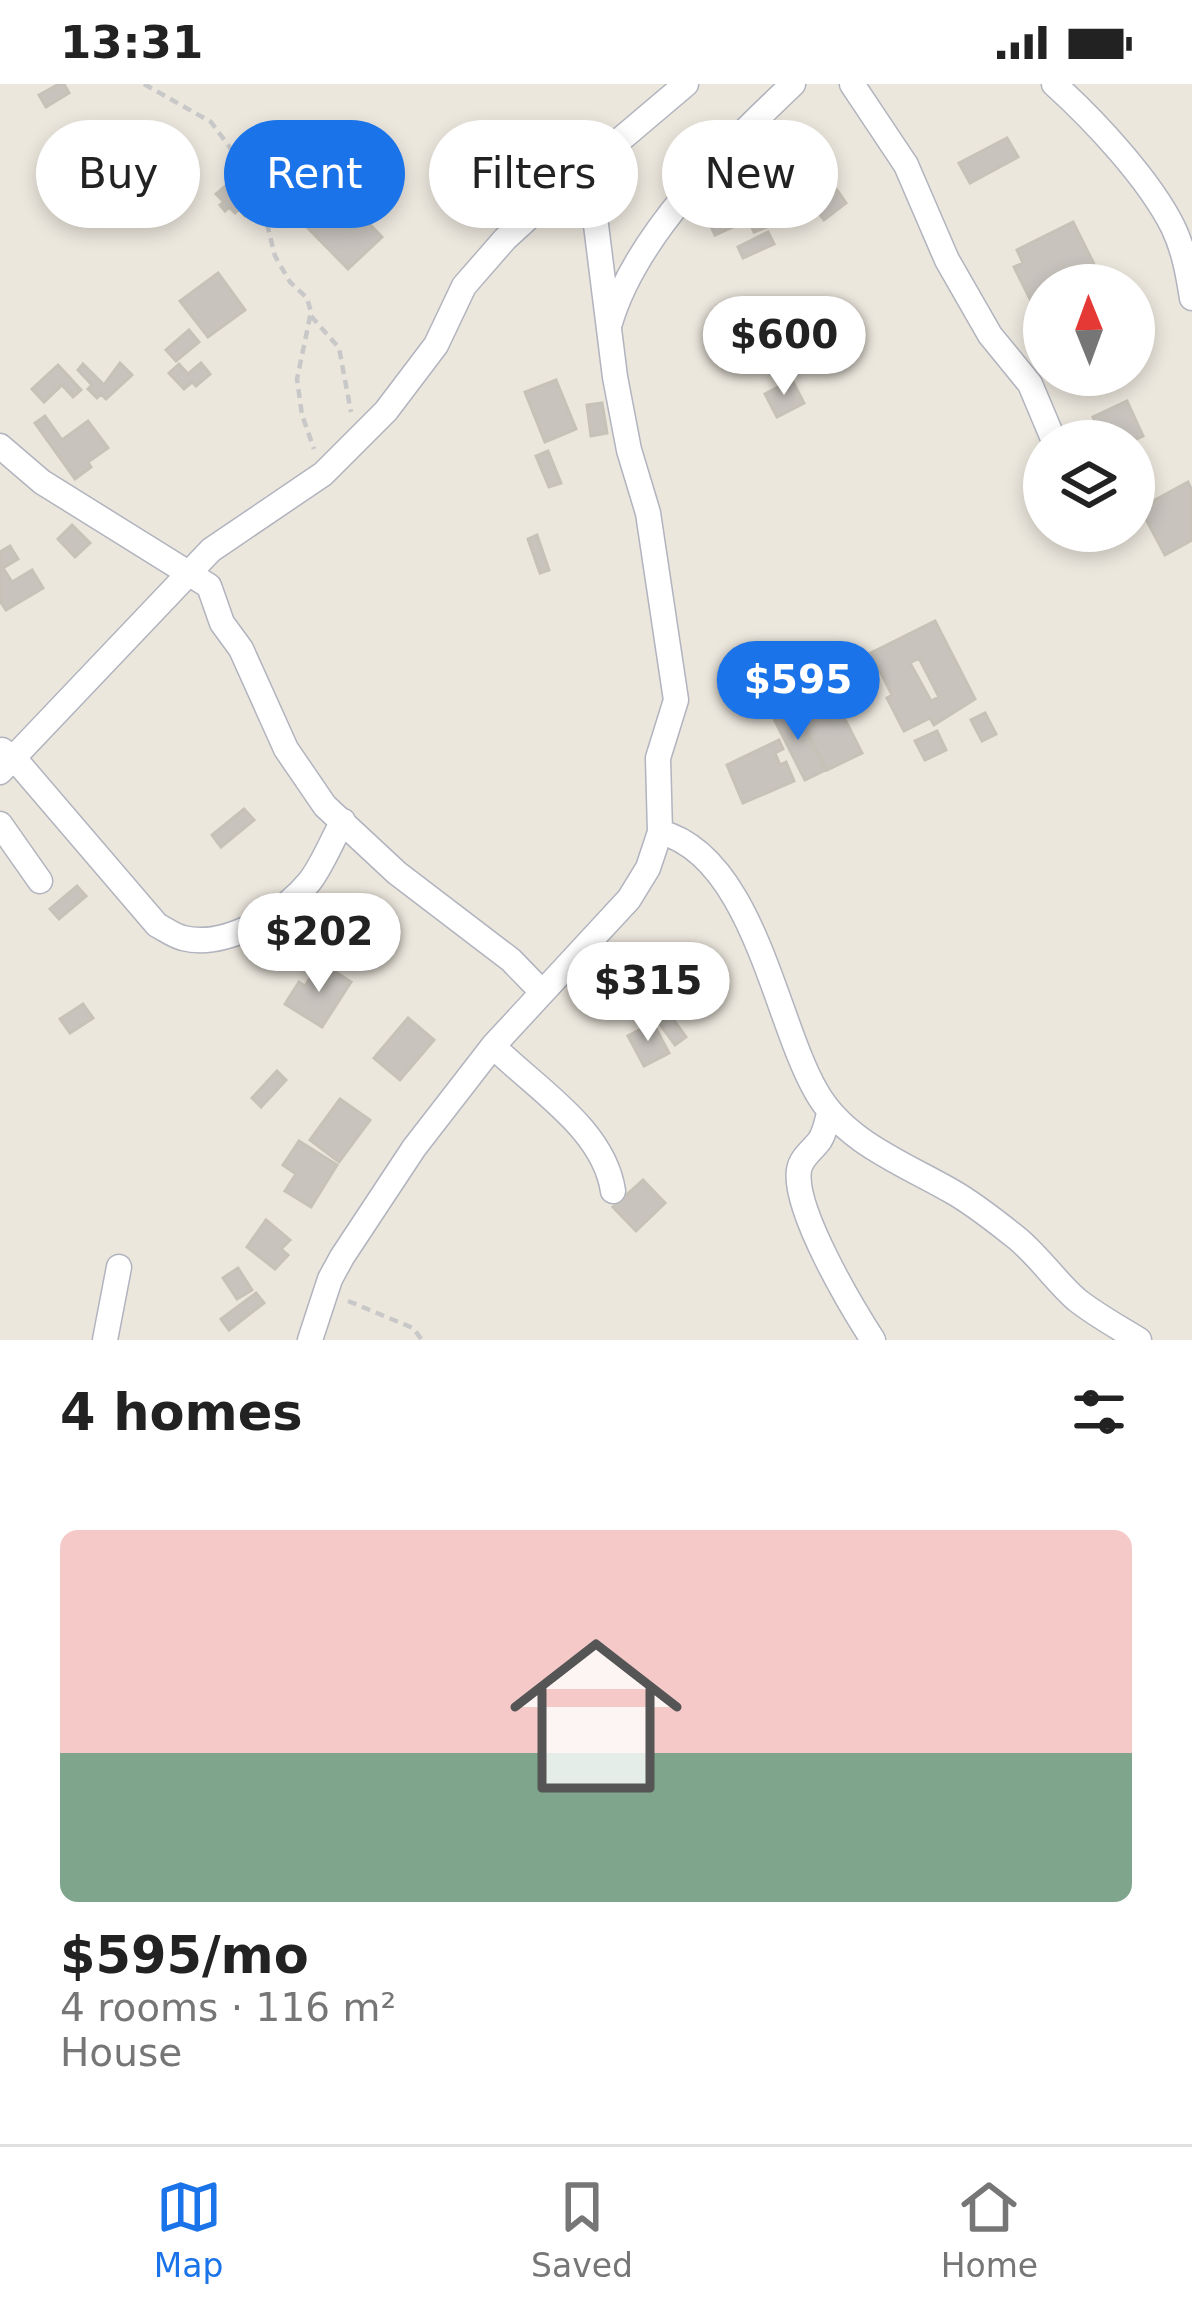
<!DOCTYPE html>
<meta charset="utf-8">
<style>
:root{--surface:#fff;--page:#f6f6f6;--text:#222;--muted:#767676;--line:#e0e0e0;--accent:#1a73e8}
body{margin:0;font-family:"DejaVu Sans",sans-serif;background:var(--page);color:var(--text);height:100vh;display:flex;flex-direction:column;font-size:45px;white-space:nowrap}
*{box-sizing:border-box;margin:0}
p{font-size:39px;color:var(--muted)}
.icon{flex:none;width:66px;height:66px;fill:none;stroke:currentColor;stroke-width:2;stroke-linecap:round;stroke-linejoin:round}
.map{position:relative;height:1256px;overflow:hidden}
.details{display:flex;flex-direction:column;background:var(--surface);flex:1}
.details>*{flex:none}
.guide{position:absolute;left:36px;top:36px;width:1122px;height:108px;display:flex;gap:24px}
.needle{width:78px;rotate:359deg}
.buttons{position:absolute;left:1023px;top:180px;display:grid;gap:24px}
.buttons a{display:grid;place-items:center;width:132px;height:132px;border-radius:50%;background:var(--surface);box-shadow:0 6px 18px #0003;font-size:60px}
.price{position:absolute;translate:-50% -102px;padding:0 27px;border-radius:42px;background:#fff;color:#222;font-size:39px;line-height:78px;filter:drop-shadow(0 3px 6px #0008)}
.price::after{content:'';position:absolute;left:50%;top:72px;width:36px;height:27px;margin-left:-18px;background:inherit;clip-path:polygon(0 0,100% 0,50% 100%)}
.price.selected{background:var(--accent);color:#fff}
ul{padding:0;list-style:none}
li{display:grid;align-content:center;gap:24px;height:636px;padding:0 60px}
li+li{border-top:3px solid var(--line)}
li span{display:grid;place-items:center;height:372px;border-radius:18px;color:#555}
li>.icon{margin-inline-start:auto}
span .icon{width:216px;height:216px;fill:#fffc;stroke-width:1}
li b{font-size:51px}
h2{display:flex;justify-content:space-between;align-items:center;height:144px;padding:0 60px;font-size:51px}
.tag{padding:0 42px;border-radius:54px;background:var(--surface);box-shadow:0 6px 18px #0003;font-size:42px;line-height:108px}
.tag.selected{background:var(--accent);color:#fff}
.status{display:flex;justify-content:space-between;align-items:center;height:84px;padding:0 60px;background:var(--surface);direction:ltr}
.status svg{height:33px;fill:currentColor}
.tab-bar{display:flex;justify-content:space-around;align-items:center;height:168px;border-top:3px solid var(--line);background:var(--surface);font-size:33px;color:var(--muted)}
.tab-bar a{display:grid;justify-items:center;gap:6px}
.tab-bar .selected{color:var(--accent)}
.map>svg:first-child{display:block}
.building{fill:#c8c3bd;stroke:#c7c2b7;stroke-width:3;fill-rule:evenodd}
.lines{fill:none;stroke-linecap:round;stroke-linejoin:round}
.street-casing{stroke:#b1b3be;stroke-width:27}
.path{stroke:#c8c8c8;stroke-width:4.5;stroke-dasharray:9 6;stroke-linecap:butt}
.street{stroke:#fff;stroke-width:24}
</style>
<div class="status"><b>13:31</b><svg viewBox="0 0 49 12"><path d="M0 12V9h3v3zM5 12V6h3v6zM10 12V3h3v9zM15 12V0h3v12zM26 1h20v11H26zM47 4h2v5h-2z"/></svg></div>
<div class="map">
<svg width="1192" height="1256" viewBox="0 0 1192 1256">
<rect width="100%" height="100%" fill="#ece7dd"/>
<path class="building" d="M59,0H64L69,9L46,23L39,11Z
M1007,54L1018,73L970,99L959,79Z
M236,93L260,118L245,132L239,125L235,129L229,123L225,127L220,121L224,118L216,110Z
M750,105L767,143L754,148L737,111Z
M336,106L382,153L348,185L303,139Z
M837,106L846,119L824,136L814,123Z
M734,111L746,137L715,151L703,126Z
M1073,138L1099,190L1090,194L1094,201H1044V217L1041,212L1031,217L1014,183L1023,179L1017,166Z
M768,148L774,160L743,174L738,163Z
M218,189L245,226L208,253L180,217Z
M189,246L199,258L176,277L166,266Z
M120,279L132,291L106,315L101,310L97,314L88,305L92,301L78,286L83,280L104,301Z
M201,279L210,290L196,302L192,298L184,305L169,289L179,280L188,290Z
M58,281L81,306L73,313L62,301L44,318L32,305Z
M556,296L576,345L545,358L525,308Z
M792,296L804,319L777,333L765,310Z
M1127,317L1143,352L1132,357H1104L1093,333Z
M602,319L607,349L591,352L587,321Z
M45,332L62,356L88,337L108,364L88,378L91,383L75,395L35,339Z
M548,367L561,399L549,403L536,372Z
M1188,398L1192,407V456L1165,471L1140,424Z
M72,441L90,459L75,473L58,455Z
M537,451L549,486L540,489L528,455Z
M10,462L18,475L3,484L12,498L32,486L43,504L6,526L0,517V468Z
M935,537L975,615L934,641L930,634L904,647L887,614L892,611L871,569ZM919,574L939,613L931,617L910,579Z
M828,602L862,669L827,686L793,620Z
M781,623L784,629L794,624L825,686L805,696L771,629Z
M985,629L996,650L982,657L971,636Z
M937,647L946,666L925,676L915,657Z
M779,656L783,665L775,669L780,681L786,678L794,697L743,719L727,681Z
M244,725L254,736L221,763L212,751Z
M77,802L86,812L59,835L50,825Z
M320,878L351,898L322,943L285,920L299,898L305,902Z
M83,920L93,934L70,949L60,935Z
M670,931L686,953L675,961L659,939Z
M408,934L434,956L400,996L374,974Z
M653,939L669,969L644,982L628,952Z
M277,987L286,996L261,1023L252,1014Z
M340,1015L370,1036L339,1078L310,1056Z
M299,1057L337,1081L311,1123L285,1107L296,1090L283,1081Z
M643,1096L665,1119L636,1147L613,1123Z
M266,1136L290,1156L281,1165L288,1171L275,1185L247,1163Z
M238,1184L252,1206L237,1215L223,1194Z
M256,1209L264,1219L229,1246L221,1235Z"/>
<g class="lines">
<defs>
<path id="street" d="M852,0L906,81L947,176L990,251L1030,300L1054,357
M1054,0C1094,36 1149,95 1173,143C1184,166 1188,189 1192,214
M610,239C636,150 726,64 793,0
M0,362L42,398L209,502L222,539L241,565L286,665L325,722L397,789L511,876L542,908
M2,666L14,674L157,841C165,845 174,852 183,854C226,865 284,829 310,797C323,780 332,756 343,737
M0,688L211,466L323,390L386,327L436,261L464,202L505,155L563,102L590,93L601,72L686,0
M0,740L40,797
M660,748C753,772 775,936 816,1007C844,1058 905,1080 953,1108C974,1120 994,1136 1013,1151C1037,1169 1054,1196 1077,1216C1096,1231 1118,1243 1139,1256
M493,962C535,1004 604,1045 613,1107
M829,1029C827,1038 825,1048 820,1056C813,1066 801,1073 799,1086C793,1125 851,1222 873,1256
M105,1256L119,1183
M310,1256L330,1195L342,1173L414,1064L493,962L629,815L648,784L660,748L658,674L676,616L648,429L629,366L615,293L590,93"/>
</defs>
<use href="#street" class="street-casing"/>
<path class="path" d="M144,0L211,38L257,100L275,172L290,198L307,214L311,228L297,295L302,331L314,365
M311,232L339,264L351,328
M348,1217L413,1244L422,1256"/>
<use href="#street" class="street"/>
</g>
</svg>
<div class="buttons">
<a><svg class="needle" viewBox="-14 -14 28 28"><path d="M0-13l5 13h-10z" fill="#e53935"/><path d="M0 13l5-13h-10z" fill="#767676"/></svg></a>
<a><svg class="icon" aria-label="layers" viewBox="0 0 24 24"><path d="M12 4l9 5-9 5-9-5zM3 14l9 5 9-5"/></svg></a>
</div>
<b class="price" style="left:784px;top:314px">$600</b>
<b class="price selected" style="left:798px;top:659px">$595</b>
<b class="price" style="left:319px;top:911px">$202</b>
<b class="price" style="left:648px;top:960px">$315</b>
<div class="guide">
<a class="tag">Buy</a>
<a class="tag selected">Rent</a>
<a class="tag">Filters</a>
<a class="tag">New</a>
</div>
</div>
<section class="details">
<h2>4 homes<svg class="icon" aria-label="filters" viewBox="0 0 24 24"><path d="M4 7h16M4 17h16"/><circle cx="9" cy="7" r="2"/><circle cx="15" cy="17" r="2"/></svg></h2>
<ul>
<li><span style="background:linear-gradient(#f6c9c9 60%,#7fa58c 0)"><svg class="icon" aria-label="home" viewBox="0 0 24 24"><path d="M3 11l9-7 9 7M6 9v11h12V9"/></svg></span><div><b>$595/mo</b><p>4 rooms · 116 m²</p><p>House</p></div></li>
</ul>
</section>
<nav class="tab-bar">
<a class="selected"><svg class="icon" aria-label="map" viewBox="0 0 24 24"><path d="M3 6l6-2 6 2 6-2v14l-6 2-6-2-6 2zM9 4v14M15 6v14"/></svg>Map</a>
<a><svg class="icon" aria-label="saved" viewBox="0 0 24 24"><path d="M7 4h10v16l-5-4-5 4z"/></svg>Saved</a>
<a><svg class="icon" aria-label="home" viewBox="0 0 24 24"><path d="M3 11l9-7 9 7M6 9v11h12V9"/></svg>Home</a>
</nav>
